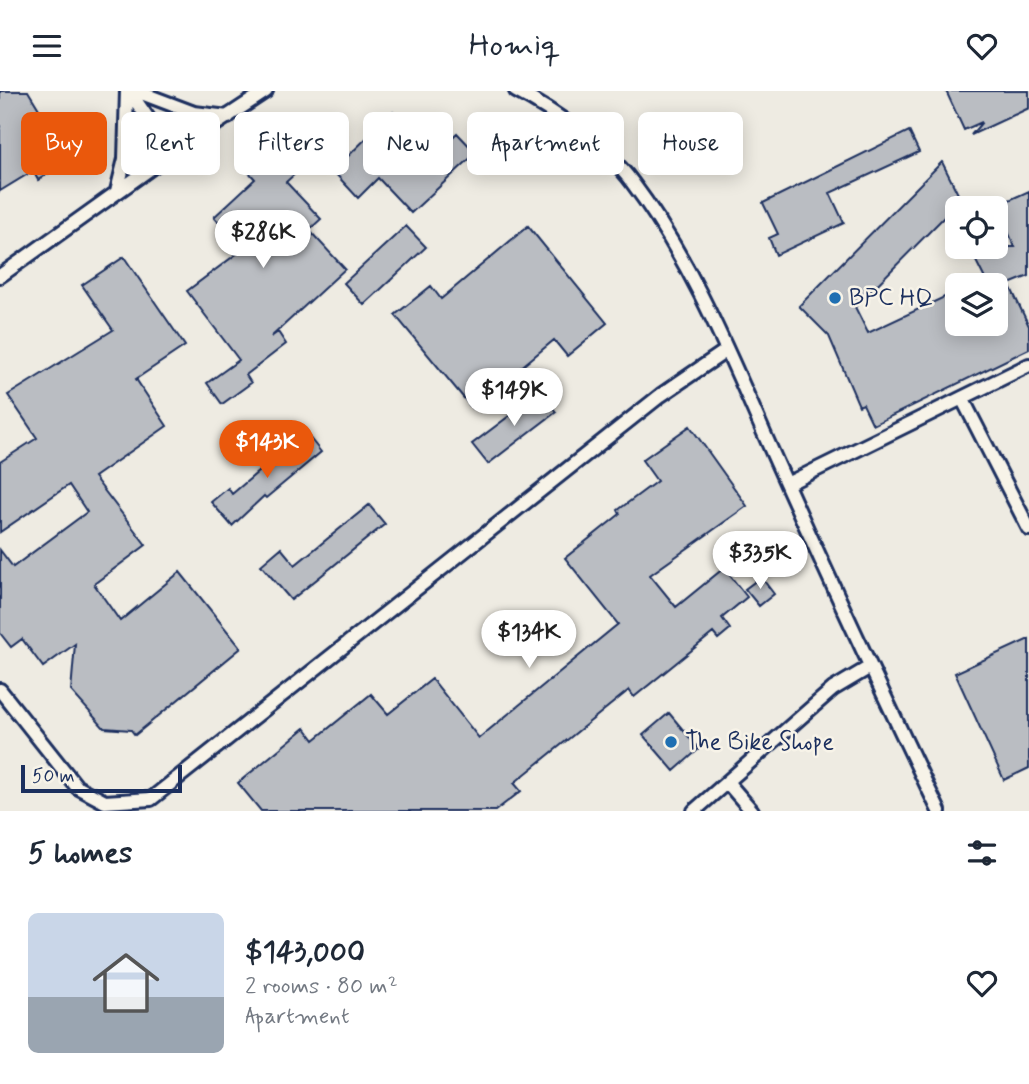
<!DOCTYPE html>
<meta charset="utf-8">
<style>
:root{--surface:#fff;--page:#f2f2f3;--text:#1f2937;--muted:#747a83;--accent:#ea580c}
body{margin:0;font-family:Mynerve,sans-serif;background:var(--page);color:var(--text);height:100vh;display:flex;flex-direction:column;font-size:26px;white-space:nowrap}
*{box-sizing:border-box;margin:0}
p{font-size:23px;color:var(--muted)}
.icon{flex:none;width:38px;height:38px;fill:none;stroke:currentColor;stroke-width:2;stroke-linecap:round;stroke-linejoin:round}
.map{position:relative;height:720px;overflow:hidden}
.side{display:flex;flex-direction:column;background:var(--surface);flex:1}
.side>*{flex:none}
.banner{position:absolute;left:21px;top:21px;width:987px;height:63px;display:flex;gap:14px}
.buttons{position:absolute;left:945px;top:105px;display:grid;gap:14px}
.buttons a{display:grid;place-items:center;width:63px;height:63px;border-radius:10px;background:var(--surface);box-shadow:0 4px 18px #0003;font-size:35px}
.scale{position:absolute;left:21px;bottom:18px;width:161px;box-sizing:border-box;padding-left:7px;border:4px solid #1b2f5e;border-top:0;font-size:19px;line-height:24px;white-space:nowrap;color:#1b2f5e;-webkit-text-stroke:5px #f7f3e8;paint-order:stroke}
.price{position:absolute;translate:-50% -60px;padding:0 16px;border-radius:24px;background:#fff;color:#222;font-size:23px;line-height:46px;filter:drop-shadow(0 2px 4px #0008)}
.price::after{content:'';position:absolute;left:50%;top:42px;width:21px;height:16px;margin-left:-10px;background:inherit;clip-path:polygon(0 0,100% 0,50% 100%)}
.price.selected{background:var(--accent);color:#fff}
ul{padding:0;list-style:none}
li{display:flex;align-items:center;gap:21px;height:175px;padding:0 28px}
li span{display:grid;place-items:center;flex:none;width:196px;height:140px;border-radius:10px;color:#555}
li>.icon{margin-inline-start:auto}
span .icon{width:84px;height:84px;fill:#fffc;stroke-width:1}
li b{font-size:30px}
h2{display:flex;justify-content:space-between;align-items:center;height:84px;padding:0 28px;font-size:30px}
.pill{padding:0 24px;border-radius:10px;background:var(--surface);box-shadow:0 4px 18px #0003;font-size:24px;line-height:63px}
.pill.selected{background:var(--accent);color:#fff}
header{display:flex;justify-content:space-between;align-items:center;height:91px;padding:0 28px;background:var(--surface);font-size:32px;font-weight:600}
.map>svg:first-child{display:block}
.building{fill:#babdc2;stroke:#1b2f5e;stroke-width:2}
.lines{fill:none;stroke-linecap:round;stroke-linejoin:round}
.lane-casing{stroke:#1b2f5e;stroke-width:18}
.lane{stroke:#f7f3e8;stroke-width:12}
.poi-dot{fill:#1f6fb2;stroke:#f7f3e8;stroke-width:2.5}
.labels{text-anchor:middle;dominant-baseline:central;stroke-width:5;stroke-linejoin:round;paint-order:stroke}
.poi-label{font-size:24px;fill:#1b2f5e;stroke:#f7f3e8;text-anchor:start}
</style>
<header><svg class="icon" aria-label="menu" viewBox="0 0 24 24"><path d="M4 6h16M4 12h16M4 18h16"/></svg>Homiq<svg class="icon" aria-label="heart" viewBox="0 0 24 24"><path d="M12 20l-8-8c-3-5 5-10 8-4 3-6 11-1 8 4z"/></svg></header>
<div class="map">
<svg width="1029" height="720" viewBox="0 0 1029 720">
<rect width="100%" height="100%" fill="#eeebe2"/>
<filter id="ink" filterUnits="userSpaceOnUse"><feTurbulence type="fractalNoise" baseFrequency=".0143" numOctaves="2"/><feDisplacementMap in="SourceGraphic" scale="14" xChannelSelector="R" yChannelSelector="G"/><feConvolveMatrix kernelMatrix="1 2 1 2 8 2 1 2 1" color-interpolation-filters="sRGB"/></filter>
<g filter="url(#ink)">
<path class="building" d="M0,0H28L70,69L38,89L33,80L0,100Z
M946,0H1029V17L971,44L982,31L964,39Z
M393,21L434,63L457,42L476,62L411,122L378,87L358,107L333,80Z
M909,40L919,61L830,102L844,132L776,164L769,147L778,143L763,112Z
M273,54L297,81L286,91L321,128L309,139L345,178L271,246L278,241L286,253L246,284L251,292L222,313L207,292L239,269L187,200L243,158L214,126L255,88L246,78Z
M942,71L961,109L855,216L868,242L957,200V233H996V194H988L969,156H1015L996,115L1029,100V185L1009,193L1029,235V258L873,334L863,313L859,315L829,245L799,215Z
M406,135L426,156L364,214L344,192Z
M528,135L607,232L567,265L554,249L472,317L395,224L431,195L441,208Z
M124,166L185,255L136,288L167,335L94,386L146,454L94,493L120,530L180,481L241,557L135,644L131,639L104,637L71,600L75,553L43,576L22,548L11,556L0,542V459L13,476L87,421L69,394L0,441V371L37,347L8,304L113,239L82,194Z
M541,301L556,321L488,373L472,353Z
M690,335L747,415L650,484L676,516L724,477L747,506L722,527L730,538L718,548L713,542L634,606L629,599L514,692L521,700L495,720H261L238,692L305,637L314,649L371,603L388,623L432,588L479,647L618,533L565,467L620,423L618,419L657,390L642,369Z
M305,341L321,361L266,407L264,405L232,435L211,411L228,397L232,403Z
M369,414L385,433L291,509L261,474L281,457L295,474Z
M761,486L774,503L759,515L745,498Z
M1029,548V677L1004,689L955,582Z
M669,622L699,658L674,680L643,644Z"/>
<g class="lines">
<defs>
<path id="lane" d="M129,0L172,62
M136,0L194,22L228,26
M516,0C553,19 608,58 632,91C696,176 735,278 778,374C830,490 884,605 939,720
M117,100L125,68L127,0
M0,185L172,62L266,0
M962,307L1029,438
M787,393L1029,274
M0,599L77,696L105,711L151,708L661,304L727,259
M727,691L752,720
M694,720L833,598L870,576"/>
</defs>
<use href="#lane" class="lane-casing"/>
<use href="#lane" class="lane"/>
</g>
</g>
<g class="poi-dot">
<circle cx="835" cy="207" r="7"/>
<circle cx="671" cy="651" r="7"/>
</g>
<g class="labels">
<g class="poi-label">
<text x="849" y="207">BPC HQ</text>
<text x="685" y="651">The Bike Shope</text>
</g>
</g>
</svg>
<div class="buttons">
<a><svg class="icon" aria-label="locate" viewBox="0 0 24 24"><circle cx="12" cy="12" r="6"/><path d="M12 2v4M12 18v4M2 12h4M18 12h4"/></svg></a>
<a><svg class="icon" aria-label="layers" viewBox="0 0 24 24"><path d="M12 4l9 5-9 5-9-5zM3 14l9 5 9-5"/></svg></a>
</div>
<div class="scale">50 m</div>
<b class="price" style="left:263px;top:179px">$286K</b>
<b class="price" style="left:514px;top:337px">$149K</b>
<b class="price selected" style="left:267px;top:389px">$143K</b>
<b class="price" style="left:760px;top:500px">$335K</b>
<b class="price" style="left:529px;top:579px">$134K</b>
<div class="banner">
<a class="pill selected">Buy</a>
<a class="pill">Rent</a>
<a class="pill">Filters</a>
<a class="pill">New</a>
<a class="pill">Apartment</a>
<a class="pill">House</a>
</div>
</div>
<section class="side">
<h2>5 homes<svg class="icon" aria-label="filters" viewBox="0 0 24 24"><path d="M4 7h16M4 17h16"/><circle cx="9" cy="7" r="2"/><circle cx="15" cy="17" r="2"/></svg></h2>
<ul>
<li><span style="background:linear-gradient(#c9d6e8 60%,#9aa5b1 0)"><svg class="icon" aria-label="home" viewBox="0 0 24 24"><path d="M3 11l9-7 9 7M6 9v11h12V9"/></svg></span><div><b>$143,000</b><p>2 rooms · 80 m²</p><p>Apartment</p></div><svg class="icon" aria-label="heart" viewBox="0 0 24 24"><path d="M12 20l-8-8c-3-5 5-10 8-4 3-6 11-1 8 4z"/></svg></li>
</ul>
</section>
